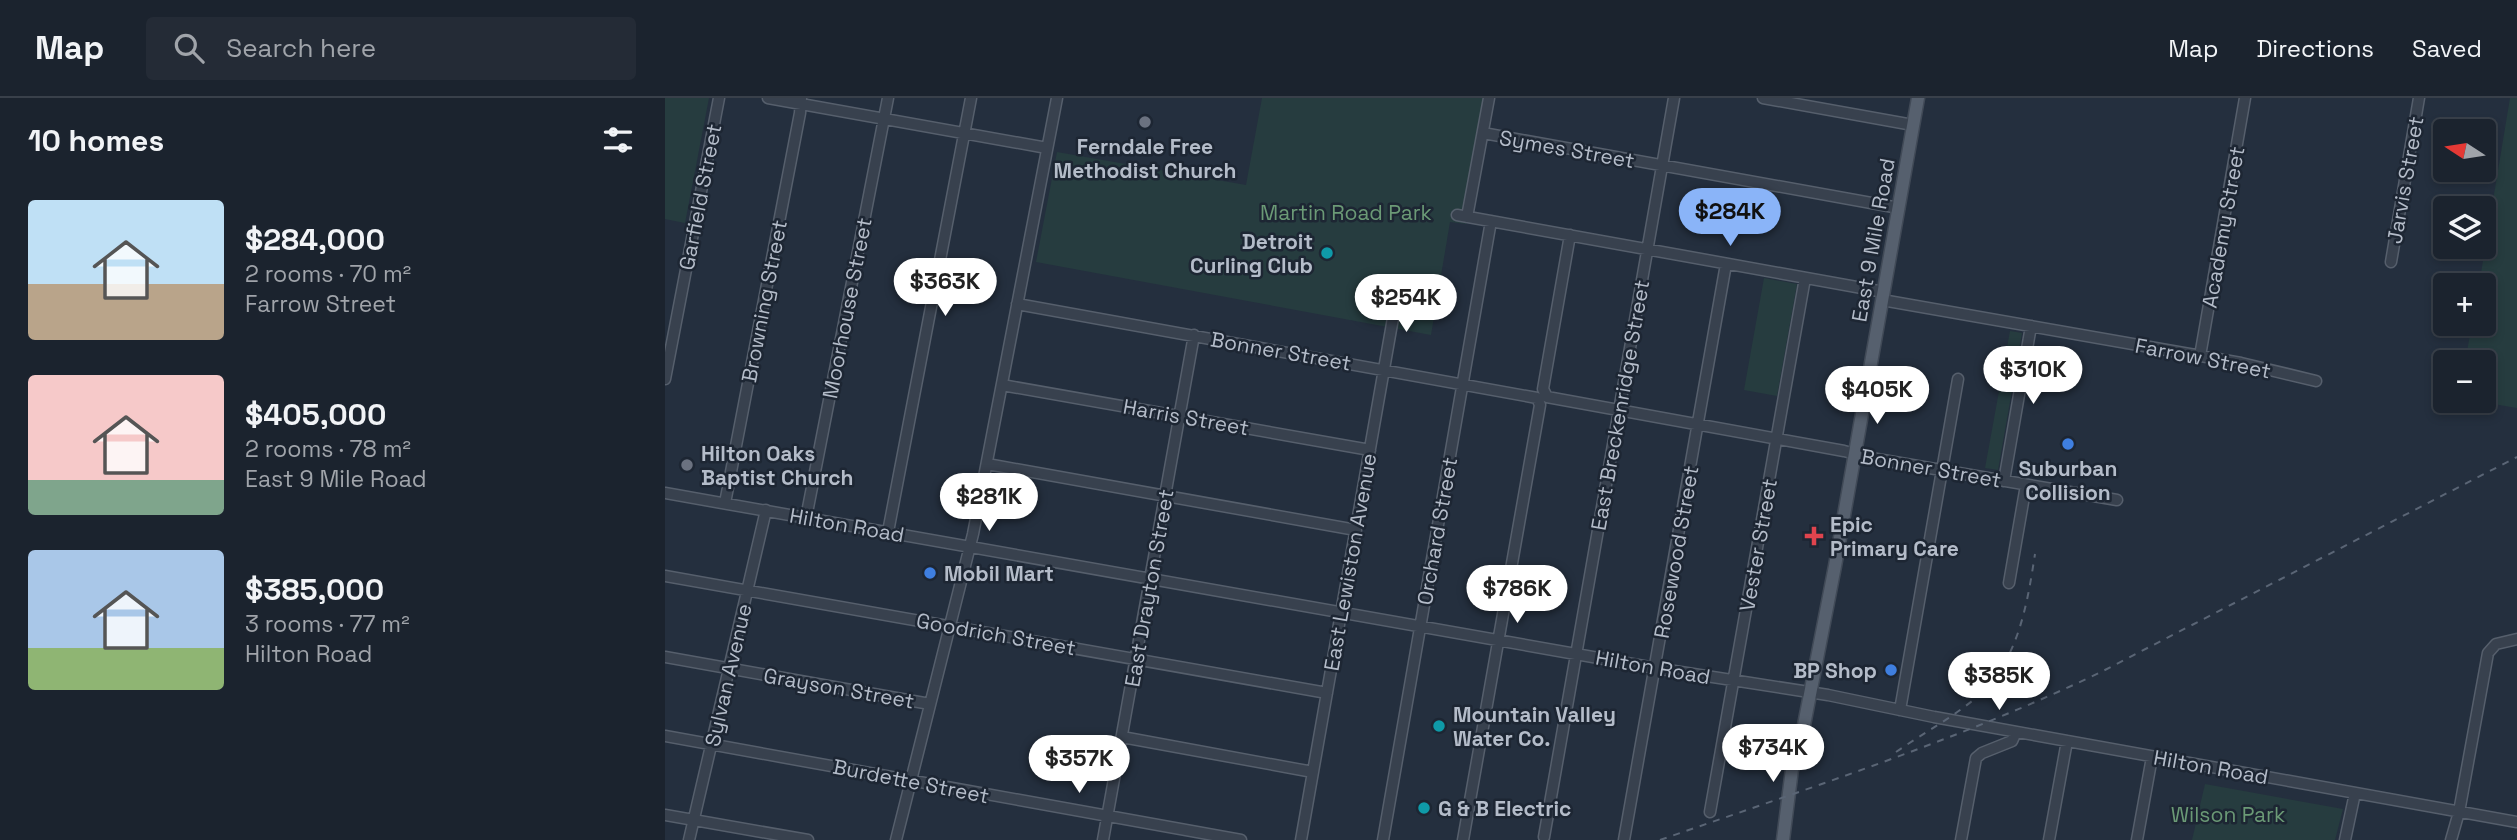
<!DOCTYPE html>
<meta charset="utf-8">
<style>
:root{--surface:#1b232e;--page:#242b36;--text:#f1f3f6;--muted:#a0a4aa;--line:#39404a;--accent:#8ab4f8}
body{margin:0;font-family:"Space Grotesk",sans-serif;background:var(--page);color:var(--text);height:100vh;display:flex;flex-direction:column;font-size:26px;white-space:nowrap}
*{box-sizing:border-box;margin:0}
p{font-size:23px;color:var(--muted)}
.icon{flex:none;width:38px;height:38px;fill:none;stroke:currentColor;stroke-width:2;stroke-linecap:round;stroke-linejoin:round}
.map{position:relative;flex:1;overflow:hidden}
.sheet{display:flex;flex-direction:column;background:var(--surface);width:665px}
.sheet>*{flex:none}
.needle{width:46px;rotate:282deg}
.tools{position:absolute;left:1768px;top:21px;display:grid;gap:14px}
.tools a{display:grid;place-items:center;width:63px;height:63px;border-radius:7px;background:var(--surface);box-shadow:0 4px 10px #0003,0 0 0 2px var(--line);font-size:35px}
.price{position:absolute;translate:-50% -60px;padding:0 16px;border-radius:24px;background:#fff;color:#222;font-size:23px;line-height:46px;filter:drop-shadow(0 2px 4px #0008)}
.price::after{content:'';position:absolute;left:50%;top:42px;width:21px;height:16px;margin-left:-10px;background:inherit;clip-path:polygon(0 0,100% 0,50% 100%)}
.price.selected{background:var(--accent);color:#111}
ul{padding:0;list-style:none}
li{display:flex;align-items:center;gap:21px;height:175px;padding:0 28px}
li span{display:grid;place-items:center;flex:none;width:196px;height:140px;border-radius:7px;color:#555}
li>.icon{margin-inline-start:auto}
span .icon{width:84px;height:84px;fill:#fffc;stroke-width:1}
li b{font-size:30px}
h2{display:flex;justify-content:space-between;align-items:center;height:84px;padding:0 28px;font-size:30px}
header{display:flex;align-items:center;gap:42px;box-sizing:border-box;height:98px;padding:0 35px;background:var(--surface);border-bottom:2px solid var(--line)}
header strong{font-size:33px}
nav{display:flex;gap:38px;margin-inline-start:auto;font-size:24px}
.search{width:490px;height:63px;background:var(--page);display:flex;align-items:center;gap:18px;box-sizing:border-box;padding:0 24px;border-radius:7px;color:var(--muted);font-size:26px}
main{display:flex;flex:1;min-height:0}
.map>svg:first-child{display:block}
.green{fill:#263c3f}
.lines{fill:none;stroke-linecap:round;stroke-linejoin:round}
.minor-casing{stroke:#565f6c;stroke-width:13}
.major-casing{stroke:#414a57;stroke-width:15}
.minor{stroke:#38414e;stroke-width:10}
.major{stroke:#56606e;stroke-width:12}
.rail{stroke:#5a6575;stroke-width:2;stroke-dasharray:7 7;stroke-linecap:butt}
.worship-dot{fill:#6b7280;stroke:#1d2633;stroke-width:2.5}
.culture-dot{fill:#0f9aa8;stroke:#1d2633;stroke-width:2.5}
.shop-dot{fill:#3f7fe0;stroke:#1d2633;stroke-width:2.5}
.health-dot{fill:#e0444e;stroke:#1d2633;stroke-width:2.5}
.labels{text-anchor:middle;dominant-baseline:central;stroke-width:5;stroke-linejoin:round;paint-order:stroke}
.poi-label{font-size:21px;font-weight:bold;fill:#b4bcc9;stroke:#1d2633;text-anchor:start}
.street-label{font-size:21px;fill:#b4bcc9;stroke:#1d2633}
.park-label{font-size:21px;fill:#6b9a76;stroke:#1d2633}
</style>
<header>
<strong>Map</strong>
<div class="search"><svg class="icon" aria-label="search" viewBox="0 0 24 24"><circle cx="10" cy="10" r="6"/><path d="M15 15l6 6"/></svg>Search here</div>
<nav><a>Map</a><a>Directions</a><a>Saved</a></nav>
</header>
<main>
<section class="sheet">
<h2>10 homes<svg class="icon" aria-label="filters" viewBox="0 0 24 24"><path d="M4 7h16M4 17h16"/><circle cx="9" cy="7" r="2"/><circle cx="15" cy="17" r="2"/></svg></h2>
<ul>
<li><span style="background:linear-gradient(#bfe0f5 60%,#b9a48a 0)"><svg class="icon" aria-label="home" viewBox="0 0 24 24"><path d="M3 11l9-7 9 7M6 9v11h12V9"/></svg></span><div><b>$284,000</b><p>2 rooms · 70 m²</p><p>Farrow Street</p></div></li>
<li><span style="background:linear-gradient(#f6c9c9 75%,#7fa58c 0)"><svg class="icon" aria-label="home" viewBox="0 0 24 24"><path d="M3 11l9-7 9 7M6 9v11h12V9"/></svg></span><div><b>$405,000</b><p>2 rooms · 78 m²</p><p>East 9 Mile Road</p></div></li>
<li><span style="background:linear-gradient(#a9c7e8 70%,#8fb573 0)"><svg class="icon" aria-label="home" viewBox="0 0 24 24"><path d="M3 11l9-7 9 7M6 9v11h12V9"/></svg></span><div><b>$385,000</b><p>3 rooms · 77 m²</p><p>Hilton Road</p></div></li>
</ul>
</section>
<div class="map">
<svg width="1852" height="742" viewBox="0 0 1852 742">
<rect width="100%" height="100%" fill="#242f3e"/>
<path class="green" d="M0,0H44L20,125L0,121Z
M597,0H824L801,126L785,124L766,237L371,164L392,54L581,87Z
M1845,0H1852V310L1811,303H1818V264H1800L1807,226H1818V187H1814Z
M1099,180L1132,186L1112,298L1079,292Z
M1345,233L1357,235L1333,372L1320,370Z
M1540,686L1678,711L1670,742H1527Z"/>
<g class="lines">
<defs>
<path id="minor" d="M103,0L382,50
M1098,0L1248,27
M818,35L1234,110
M792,117L1219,194
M802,119L824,0
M905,137L878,291L882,299L1179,353L1206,360L1452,402
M1726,164L1754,0
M1217,202L1576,265L1651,283
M352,206L872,300L875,307L798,742
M1535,258L1580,0
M0,281L54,0
M337,287L705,352
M322,366L691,432
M1339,383L1366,228
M0,395L990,570L1163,597L1269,619L1852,724
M60,405L135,15L136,0
M141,420L223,0
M223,434L306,0
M0,478L662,595
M1344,485L1361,387
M0,559L265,606
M1235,612L1293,281
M0,638L576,742
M457,639L648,674
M1045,714L1140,180
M0,717L143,742
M879,739L1009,0
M24,742L101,412
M231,742L308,436L392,0
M438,742L529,237
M636,742L734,186
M718,742L826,123
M959,742L1061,166
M1296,742L1311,660L1317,655L1347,643L1351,634
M1384,742L1402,643
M1472,742L1487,659
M1680,742L1690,695
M1786,742L1794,714L1823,555L1831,546L1852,541"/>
<path id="major" d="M1118,742L1127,671L1132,663L1170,468L1253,0"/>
</defs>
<use href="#minor" class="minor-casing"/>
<use href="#major" class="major-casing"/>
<use href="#minor" class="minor"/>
<use href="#major" class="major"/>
<path class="rail" d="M1231,654C1257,636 1287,620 1312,599C1353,563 1362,508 1370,456
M995,742C1144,690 1294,642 1436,574L1852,359"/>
</g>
<g class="worship-dot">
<circle cx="480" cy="24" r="7"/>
<circle cx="22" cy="367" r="7"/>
</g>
<g class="culture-dot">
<circle cx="662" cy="155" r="7"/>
<circle cx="774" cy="628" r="7"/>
<circle cx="759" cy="710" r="7"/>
</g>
<g class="shop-dot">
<circle cx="1403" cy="346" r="7"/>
<circle cx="265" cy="475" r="7"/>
<circle cx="1226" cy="572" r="7"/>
</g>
<path class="health-dot" d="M1145.5 427.5h7v7h7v7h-7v7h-7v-7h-7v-7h7z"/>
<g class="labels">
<g class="poi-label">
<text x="480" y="48" text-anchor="middle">Ferndale Free<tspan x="480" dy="24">Methodist Church</tspan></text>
<text x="648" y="143" text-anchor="end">Detroit<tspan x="648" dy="24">Curling Club</tspan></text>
<text x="36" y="355">Hilton Oaks<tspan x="36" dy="24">Baptist Church</tspan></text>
<text x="1403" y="370" text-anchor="middle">Suburban<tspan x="1403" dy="24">Collision</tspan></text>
<text x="1165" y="426">Epic<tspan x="1165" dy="24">Primary Care</tspan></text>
<text x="279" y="475">Mobil Mart</text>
<text x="1212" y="572" text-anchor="end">BP Shop</text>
<text x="788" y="616">Mountain Valley<tspan x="788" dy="24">Water Co.</tspan></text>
<text x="773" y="710">G &amp; B Electric</text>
</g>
<g class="street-label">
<text transform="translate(902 51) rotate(10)">Symes Street</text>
<text transform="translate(1740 82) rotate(-80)">Jarvis Street</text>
<text transform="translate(35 99) rotate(-79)">Garfield Street</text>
<text transform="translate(1558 129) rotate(-80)">Academy Street</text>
<text transform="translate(1208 142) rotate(-80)">East 9 Mile Road</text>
<text transform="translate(99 203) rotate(-79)">Browning Street</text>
<text transform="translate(182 210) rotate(-79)">Moorhouse Street</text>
<text transform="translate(616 253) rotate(10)">Bonner Street</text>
<text transform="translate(1538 260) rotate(11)">Farrow Street</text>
<text transform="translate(955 307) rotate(-80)">East Breckenridge Street</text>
<text transform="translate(521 319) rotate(10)">Harris Street</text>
<text transform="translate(1266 370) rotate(10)">Bonner Street</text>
<text transform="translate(182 427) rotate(10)">Hilton Road</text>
<text transform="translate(772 433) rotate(-80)">Orchard Street</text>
<text transform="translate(1093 447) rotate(-80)">Vester Street</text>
<text transform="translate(1011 454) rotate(-80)">Rosewood Street</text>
<text transform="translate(685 464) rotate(-80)">East Lewiston Avenue</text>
<text transform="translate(484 490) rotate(-80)">East Drayton Street</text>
<text transform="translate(331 536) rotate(10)">Goodrich Street</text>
<text transform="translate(988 569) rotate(10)">Hilton Road</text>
<text transform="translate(63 577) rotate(-77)">Sylvan Avenue</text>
<text transform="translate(174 590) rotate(10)">Grayson Street</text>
<text transform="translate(1546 669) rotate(10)">Hilton Road</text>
<text transform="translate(246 683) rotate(11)">Burdette Street</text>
</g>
<g class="park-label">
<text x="681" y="114">Martin Road Park</text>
<text x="1563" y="716">Wilson Park</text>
</g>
</g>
</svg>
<div class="tools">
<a><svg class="needle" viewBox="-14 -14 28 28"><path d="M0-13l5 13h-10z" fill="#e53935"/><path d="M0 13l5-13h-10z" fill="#a0a4aa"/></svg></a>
<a><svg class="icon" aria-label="layers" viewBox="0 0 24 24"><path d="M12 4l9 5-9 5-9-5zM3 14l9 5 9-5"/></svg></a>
<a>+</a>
<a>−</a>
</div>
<b class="price selected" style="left:1065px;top:150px">$284K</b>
<b class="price" style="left:280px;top:220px">$363K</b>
<b class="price" style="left:741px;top:236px">$254K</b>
<b class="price" style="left:1368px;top:308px">$310K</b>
<b class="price" style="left:1212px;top:328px">$405K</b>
<b class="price" style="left:324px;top:435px">$281K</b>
<b class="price" style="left:852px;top:527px">$786K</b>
<b class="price" style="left:1334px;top:614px">$385K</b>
<b class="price" style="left:1108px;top:686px">$734K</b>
<b class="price" style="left:414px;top:697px">$357K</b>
</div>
</main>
